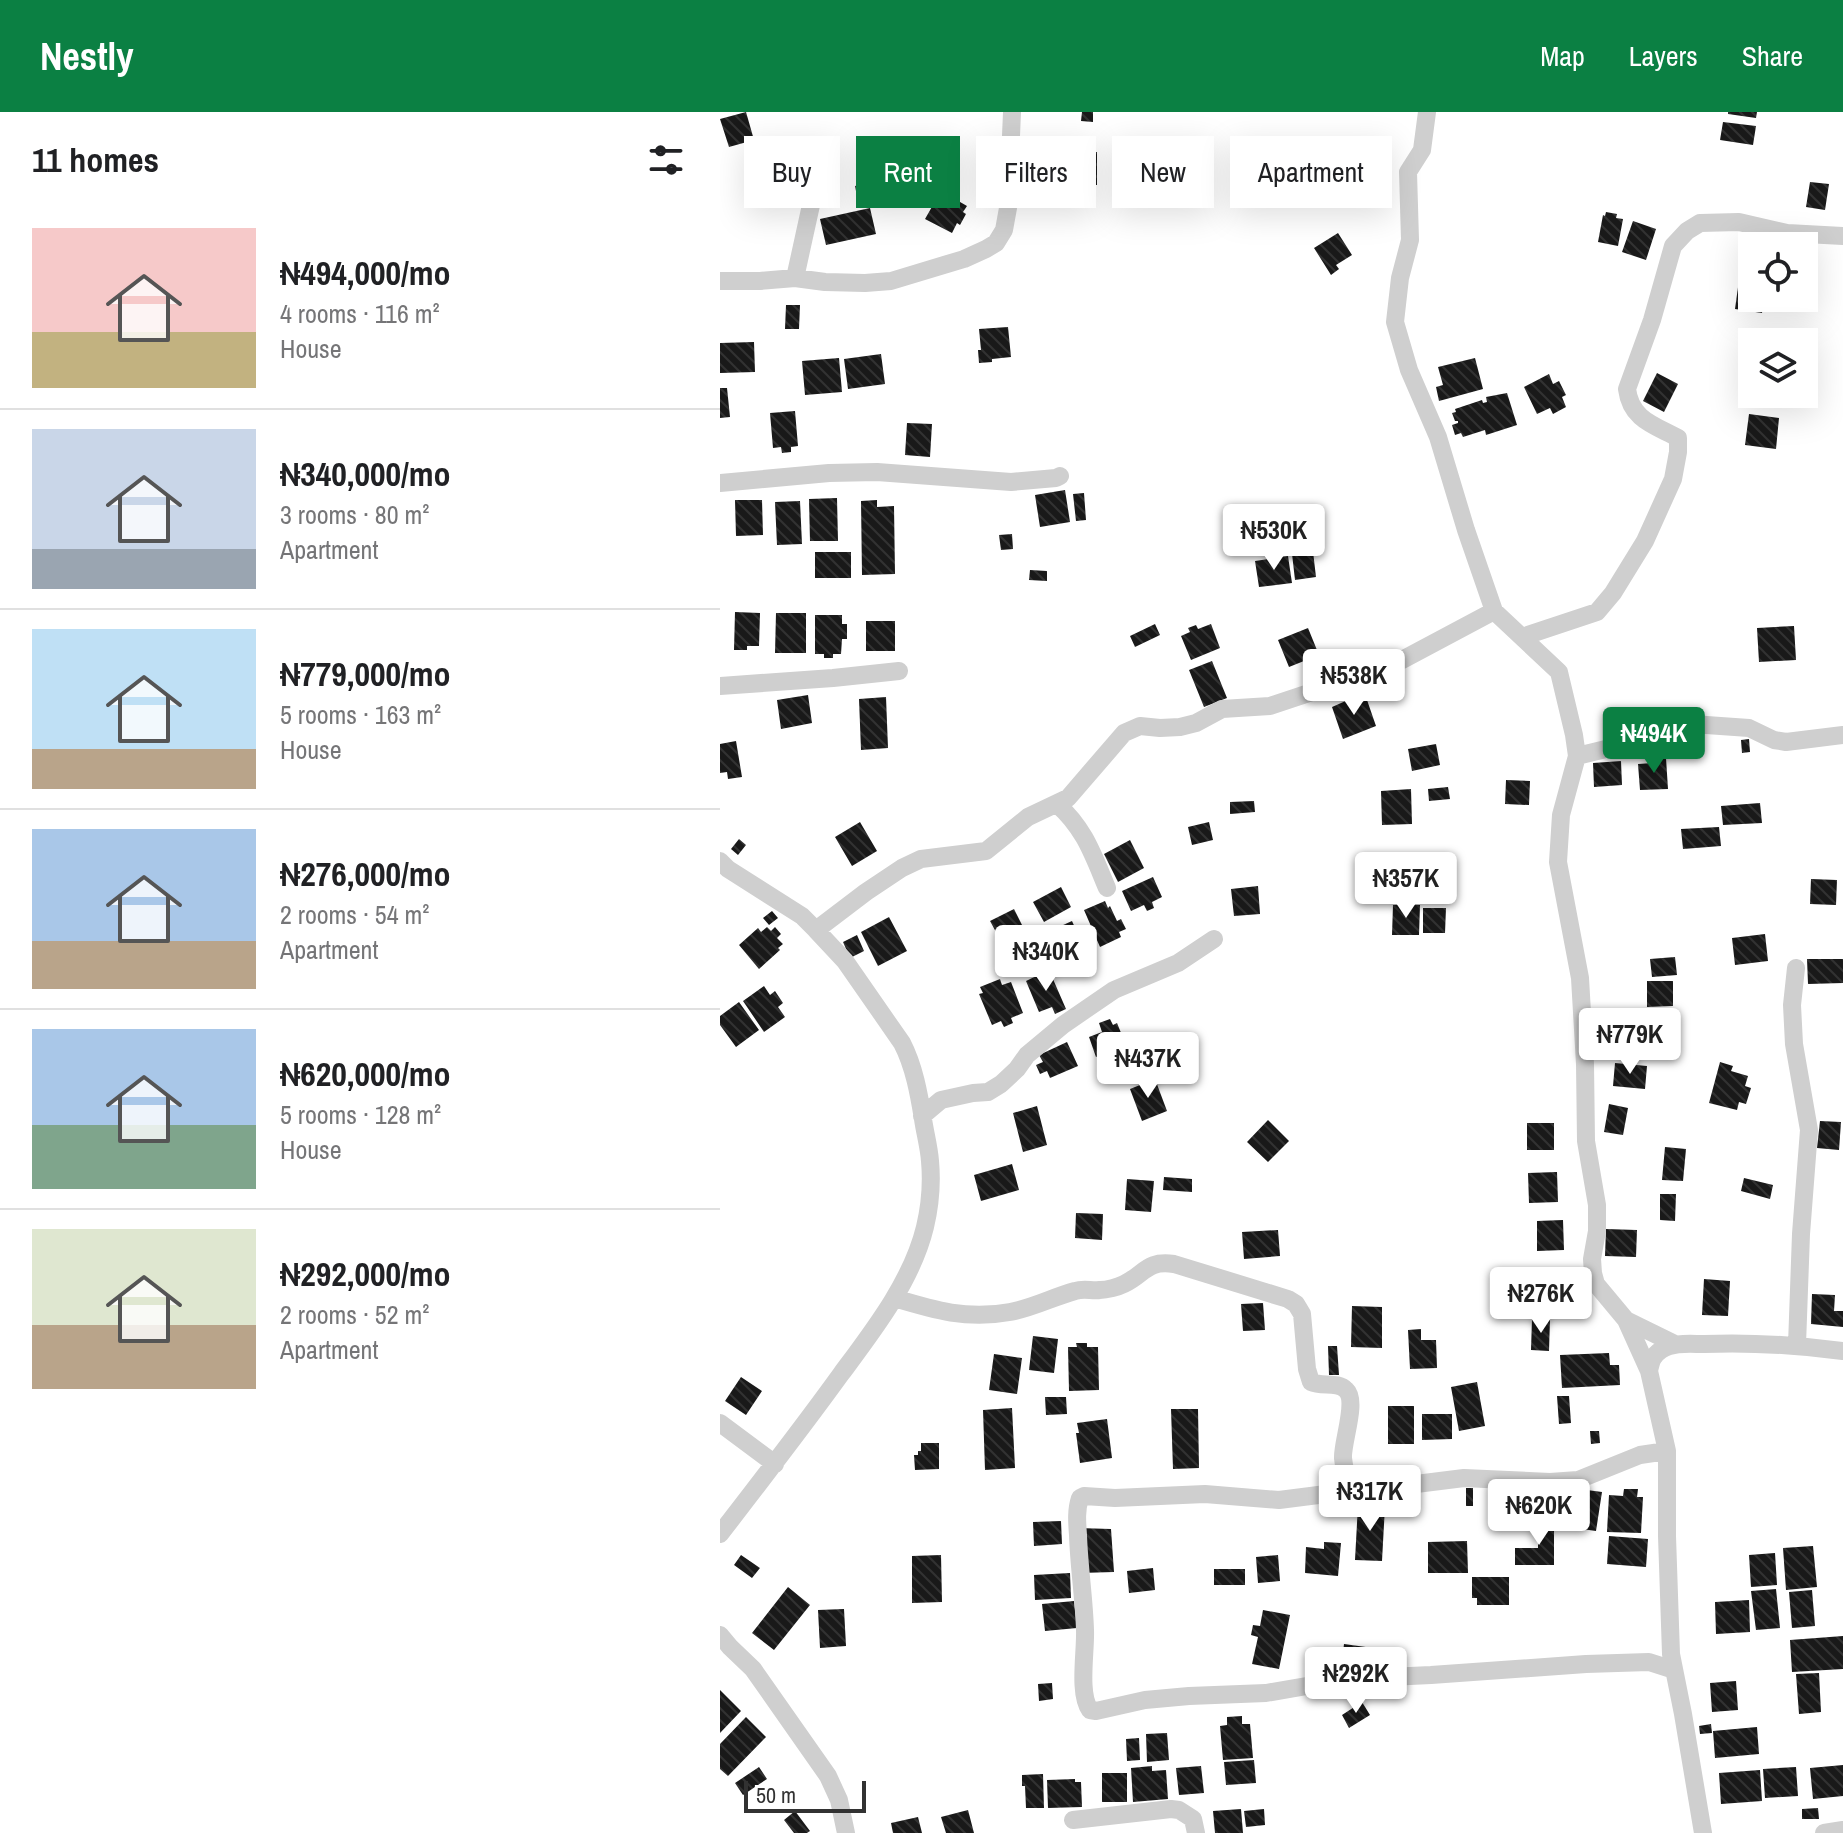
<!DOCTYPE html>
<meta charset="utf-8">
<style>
:root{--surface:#fff;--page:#f6f6f6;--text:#202124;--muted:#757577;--line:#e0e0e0;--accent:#0b8043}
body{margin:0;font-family:"Archivo Narrow",sans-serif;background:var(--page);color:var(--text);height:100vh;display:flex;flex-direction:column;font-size:30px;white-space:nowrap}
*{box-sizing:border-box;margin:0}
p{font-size:26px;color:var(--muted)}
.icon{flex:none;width:44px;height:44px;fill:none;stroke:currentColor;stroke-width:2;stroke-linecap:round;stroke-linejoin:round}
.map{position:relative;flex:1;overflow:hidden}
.details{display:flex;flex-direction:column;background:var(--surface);width:720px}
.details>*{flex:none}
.hud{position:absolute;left:24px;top:24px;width:760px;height:72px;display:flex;gap:16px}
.tools{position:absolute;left:1018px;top:120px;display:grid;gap:16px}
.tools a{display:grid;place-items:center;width:80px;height:80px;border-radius:0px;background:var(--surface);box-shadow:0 8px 32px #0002;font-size:40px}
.scale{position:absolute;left:24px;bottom:20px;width:122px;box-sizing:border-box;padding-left:8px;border:4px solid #323232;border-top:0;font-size:22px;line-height:28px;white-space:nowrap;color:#323232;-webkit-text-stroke:6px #fff;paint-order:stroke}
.price{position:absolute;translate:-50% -68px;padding:0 18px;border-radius:8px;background:#fff;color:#222;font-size:26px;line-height:52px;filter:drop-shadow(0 2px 4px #0008)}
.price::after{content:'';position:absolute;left:50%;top:48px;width:24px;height:18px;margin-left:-12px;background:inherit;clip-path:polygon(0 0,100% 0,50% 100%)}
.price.on{background:var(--accent);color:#fff}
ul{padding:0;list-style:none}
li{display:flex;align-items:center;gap:24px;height:200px;padding:0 32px}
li+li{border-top:2px solid var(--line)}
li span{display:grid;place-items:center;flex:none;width:224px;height:160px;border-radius:0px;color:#555}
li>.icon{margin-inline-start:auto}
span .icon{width:96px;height:96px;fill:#fffc;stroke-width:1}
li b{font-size:34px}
h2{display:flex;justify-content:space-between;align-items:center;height:96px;padding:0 32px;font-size:34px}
.chip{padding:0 28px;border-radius:0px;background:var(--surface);box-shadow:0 8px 32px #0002;font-size:28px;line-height:72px}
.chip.on{background:var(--accent);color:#fff}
header{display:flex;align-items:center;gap:48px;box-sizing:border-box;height:112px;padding:0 40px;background:var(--accent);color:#fff}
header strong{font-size:38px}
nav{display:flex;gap:44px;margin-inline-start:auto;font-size:28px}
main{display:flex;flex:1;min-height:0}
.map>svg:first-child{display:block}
.building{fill:url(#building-back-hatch)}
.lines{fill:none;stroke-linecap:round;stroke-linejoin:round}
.street{stroke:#cfcfcf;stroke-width:18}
</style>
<header>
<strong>Nestly</strong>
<nav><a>Map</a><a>Layers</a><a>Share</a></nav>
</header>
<main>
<section class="details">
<h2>11 homes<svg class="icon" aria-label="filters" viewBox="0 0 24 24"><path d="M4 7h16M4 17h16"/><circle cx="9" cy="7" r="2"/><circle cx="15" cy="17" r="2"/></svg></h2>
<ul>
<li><span style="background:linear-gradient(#f6c9c9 65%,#c2b280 0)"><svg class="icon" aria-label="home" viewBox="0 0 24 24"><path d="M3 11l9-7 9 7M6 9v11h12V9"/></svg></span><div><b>₦494,000/mo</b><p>4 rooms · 116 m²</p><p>House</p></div></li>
<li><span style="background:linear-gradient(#c9d6e8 75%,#9aa5b1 0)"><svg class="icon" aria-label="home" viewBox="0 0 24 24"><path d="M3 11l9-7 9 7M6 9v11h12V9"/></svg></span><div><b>₦340,000/mo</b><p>3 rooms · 80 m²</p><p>Apartment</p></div></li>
<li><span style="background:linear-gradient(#bfe0f5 75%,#b9a48a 0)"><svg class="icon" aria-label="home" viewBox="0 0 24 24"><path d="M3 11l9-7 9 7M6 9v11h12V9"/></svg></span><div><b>₦779,000/mo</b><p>5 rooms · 163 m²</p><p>House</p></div></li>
<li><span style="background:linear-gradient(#a9c7e8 70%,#b9a48a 0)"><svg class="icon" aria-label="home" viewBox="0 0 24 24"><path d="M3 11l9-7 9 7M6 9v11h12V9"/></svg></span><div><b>₦276,000/mo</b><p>2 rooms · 54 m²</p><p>Apartment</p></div></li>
<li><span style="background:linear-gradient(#a9c7e8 60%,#7fa58c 0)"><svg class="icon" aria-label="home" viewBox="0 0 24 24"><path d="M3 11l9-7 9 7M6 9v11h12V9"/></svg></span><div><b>₦620,000/mo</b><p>5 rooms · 128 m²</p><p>House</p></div></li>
<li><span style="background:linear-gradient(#dfe7d0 60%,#b9a48a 0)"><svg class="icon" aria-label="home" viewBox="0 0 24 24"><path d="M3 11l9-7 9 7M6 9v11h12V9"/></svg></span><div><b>₦292,000/mo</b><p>2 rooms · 52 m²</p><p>Apartment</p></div></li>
</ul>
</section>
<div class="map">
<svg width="1123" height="1721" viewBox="0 0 1123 1721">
<defs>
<pattern id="building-back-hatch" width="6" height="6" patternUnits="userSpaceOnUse" patternTransform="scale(2)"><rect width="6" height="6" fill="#191919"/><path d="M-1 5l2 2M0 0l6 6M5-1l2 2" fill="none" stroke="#323232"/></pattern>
</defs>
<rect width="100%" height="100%" fill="#fff"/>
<path class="building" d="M26,0L34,28L9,35L0,7Z
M362,0H373V10L361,9Z
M1008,0H1037L1036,6L1008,2Z
M1003,10L1036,14L1033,33L1000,28Z
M377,40V73L320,74V67L311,68V52H319V41Z
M161,68L166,88L139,94L135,74Z
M1090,70L1109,72L1105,98L1086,95Z
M221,79L247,94L243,100L246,102L240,113L237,111L232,121L205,107Z
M150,96L156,122L106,133L100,107Z
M886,100L897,102L896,106L903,107L898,134L878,130L883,103L885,104Z
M913,109L936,117L926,148L902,140Z
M618,121L632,143L616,153L619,157L611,163L594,136Z
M1022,143L1032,144V163L1020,162Z
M1019,168L1032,170V186H1044L1042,201L1015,197Z
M66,193H80L79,217H65Z
M288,215L291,245L272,247V250L259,251L258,238H261L259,217Z
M34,230L35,260L0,261V231Z
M161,242L165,272L128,277L124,247Z
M119,246L122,280L85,283L82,249Z
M755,246L763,277L719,289L716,275L723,273L718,255Z
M937,261L958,272L944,300L923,289Z
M829,262L833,272L839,269L846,283L842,285L846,295L833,302L830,296L817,302L804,275Z
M0,276H7L10,305L0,306Z
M787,281L797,313L766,323L765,318L743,325L741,321L735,323L732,313L738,311V309H735L732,301L736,300L735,297L762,288L763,291L767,290L766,285Z
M75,299L78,334L71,335V340L62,341L61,335L53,336L50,301Z
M1029,302L1059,306L1056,337L1025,333Z
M187,311L212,312L210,345L185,343Z
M345,378L350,410L320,415L315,383Z
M364,381L366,408L356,409L353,382Z
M117,386L118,429H90L89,387Z
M15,388H42L43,423L16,424Z
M157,388V395L174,394L175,462L142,463L141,389Z
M80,389L82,432L57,433L55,390Z
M292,422L293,437L281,438L279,423Z
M592,431L596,465L575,468L571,433Z
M95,440H131V466H95Z
M568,444L572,471L539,475L535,449Z
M310,458L327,459V469L309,468Z
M15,500L40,501L39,534H27V538H14Z
M56,501H86V541H55Z
M95,503H122V512H127V527H122L121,542H113V546H104V542H95Z
M146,509H175V539H146Z
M435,512L440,523L415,535L410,524Z
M491,512L500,536L471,548L461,524L470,520L468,516L476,513L478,517Z
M1074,514L1076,548L1039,550L1037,516Z
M588,516L599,543L569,555L558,528Z
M492,549L507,586L484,595L469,558Z
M88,583L92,611L61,617L57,588Z
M637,584L639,591L647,588L656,614L623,627L612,595Z
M166,585L168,636L141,638L139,587Z
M1029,627L1030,640L1022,641L1021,628Z
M16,629L22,665L8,667L7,660L0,661V632Z
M716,632L720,653L692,659L688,637Z
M946,646L948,677L920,678L918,652L932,651V647Z
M901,649L902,673L874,675L873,651Z
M786,668L810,669L809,693L785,692Z
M728,675L730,687L709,689L708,677Z
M691,677L692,712L662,713L661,679Z
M534,689L535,700L510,702V690Z
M1040,691L1042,711L1003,713L1001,694Z
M140,710L157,739L132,754L115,725Z
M489,710L493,728L472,733L468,715Z
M999,715L1001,734L963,737L961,717Z
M19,727L26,733L18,743L11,737Z
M410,728L424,756L398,770L384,742Z
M665,748H676V759L665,758Z
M433,765L442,785L432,790L434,796L427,799L424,793L411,799L402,779Z
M1091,767L1117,768L1116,793L1090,792Z
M538,774L540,802L514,804L511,777Z
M341,775L351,795L324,810L313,790Z
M385,789L388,796L390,794L397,809L401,807L406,817L399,820L401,825L380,835L364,798Z
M673,793H700L699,823H672Z
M703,796H726L725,821H703Z
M294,797L305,819L282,831L270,809Z
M52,799L58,806L49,813L43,806Z
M169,805L187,839L158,854L141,820Z
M352,809L367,842L336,856L321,823Z
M47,815L51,819L55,815L61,822L57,826L63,832L58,836L60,838L39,857L19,833L38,816L41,820Z
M1045,822L1048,849L1015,853L1012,826Z
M137,823L144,839L130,846L123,830Z
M955,845L957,863L932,865L930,847Z
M1087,847H1123V871L1088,872Z
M329,858L346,897L335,902L332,895L319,900L306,869Z
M280,867L282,873L291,870L303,901L291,906L293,911L284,915L281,909L272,913L259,882L263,881L260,875Z
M927,869H953V894L927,895Z
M44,874L50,883L55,879L63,891L58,895L65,905L44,920L23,889Z
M19,890L39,918L16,935L0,913V904Z
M390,907L393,913L397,911L406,933L376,945L369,925L382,920L379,911Z
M347,930L358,954L330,966L327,959L320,962L316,953L323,950L319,943Z
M1000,950L1013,954L1011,959L1028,964L1025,974L1031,976L1026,992L1019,990L1017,998L989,991Z
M895,951L927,954L925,977L893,974Z
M435,967L447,999L422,1009L410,977Z
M889,992L908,996L903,1023L884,1020Z
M317,994L327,1033L303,1040L293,1001Z
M548,1008L569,1029L548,1050L527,1030Z
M1100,1009L1121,1010L1119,1038L1097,1036Z
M807,1011H834V1038H807Z
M945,1035L966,1037L963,1069L942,1068Z
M292,1052L299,1078L261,1089L254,1063Z
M837,1060L838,1090L809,1091L808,1061Z
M444,1065L472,1067V1080L443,1078Z
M1024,1066L1053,1073L1050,1087L1021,1079Z
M407,1067L434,1069L431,1100L405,1098Z
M940,1082H956L955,1109L940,1108Z
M356,1101L383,1102L382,1128L355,1126Z
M843,1108L844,1138L817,1139V1109Z
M886,1117L917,1118L916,1145L885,1144Z
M558,1118L560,1144L524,1147L522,1120Z
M843,1157L844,1181L818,1182L817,1158Z
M984,1167L1010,1169L1008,1204L982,1203Z
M1092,1182L1115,1183L1114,1199H1123V1215L1091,1212Z
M543,1191L545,1218L523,1219L521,1192Z
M632,1194L662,1195V1236L631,1235Z
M812,1207H830L829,1239L811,1238Z
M701,1217V1228H716L717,1256L690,1257L688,1218Z
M313,1224L338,1227L334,1261L309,1258Z
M356,1231H367V1235H378L379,1278L349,1279L348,1235H357Z
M608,1234H617L619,1263H609Z
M889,1241L890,1253H899L900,1273L842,1276L840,1243Z
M274,1242L302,1246L297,1282L269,1278Z
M21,1265L42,1279L26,1303L5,1289Z
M757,1270L765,1314L739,1319L731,1275Z
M837,1284H849L851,1311L839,1312Z
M325,1285H346L347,1302L326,1303Z
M668,1294H694V1332H668Z
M292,1296L295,1356L265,1358L263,1298Z
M451,1297H478L479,1356L453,1357Z
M702,1302H732V1327L702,1328Z
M387,1307L392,1346L360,1351L356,1321H359L357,1311Z
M870,1319H879L880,1331L871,1332Z
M201,1331H219V1357L195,1358L194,1343H198V1339H201Z
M746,1376H753V1394H746Z
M904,1377H918L917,1385H923L921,1421L887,1420L889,1383L903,1384Z
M867,1378L882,1380L876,1419L848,1415L854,1379L867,1381Z
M638,1393L665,1394L662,1449L635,1448Z
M818,1407H834V1453H795V1436H818Z
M341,1409L342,1432L314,1434L313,1410Z
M358,1416L391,1417L394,1460L360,1461Z
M889,1424L928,1427L926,1455L887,1452Z
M747,1429L748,1461H708V1430Z
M604,1430L621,1431L618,1464L585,1461L586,1435L604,1437Z
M1093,1434L1097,1475L1066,1478L1063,1436Z
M1055,1441L1057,1473L1031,1475L1029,1443Z
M21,1443L40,1456L32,1466L14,1453Z
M221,1443L222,1490L192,1491V1444Z
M558,1443L560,1469L538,1471L536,1445Z
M433,1456L435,1478L409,1481L407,1459Z
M494,1457H525V1473H494Z
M350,1461L351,1486L315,1488L314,1463Z
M752,1465H789V1493H757V1486H752Z
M68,1475L90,1493L54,1538L32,1521Z
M1056,1477L1060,1516L1036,1518L1031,1479Z
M1092,1478L1095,1514L1072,1516L1069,1480Z
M1029,1488L1030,1520L996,1522L995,1490Z
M354,1489L357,1516L325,1519L322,1492Z
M124,1497L126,1534L100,1536L98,1498Z
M543,1498L570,1503L559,1557L532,1552L538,1525L531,1523L533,1513L540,1514Z
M1123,1524V1557L1072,1560L1070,1528Z
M624,1532L653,1536L650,1552L622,1547Z
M1099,1561L1101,1600L1079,1602L1076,1562Z
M1016,1569L1018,1598L992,1600L990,1571Z
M332,1571L333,1587L319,1589L318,1572Z
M0,1578L21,1599L0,1621Z
M642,1590L650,1603L629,1616L622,1603Z
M522,1604V1612H530L533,1646L503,1648L500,1614L507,1613V1605Z
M26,1605L46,1625L8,1664L0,1657V1632Z
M991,1612L992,1621L980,1622L979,1614Z
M1037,1615L1039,1642L995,1646L993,1619Z
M447,1621L449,1648L427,1650L426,1622Z
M419,1626L420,1648L407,1649L406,1627Z
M534,1648L536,1671L506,1673L504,1650Z
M1123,1653V1684L1093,1687L1090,1656Z
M432,1654V1659L446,1658L448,1687L413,1690L411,1656Z
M481,1654L484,1681L459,1683L456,1656Z
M39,1655L47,1667L23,1683L15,1671Z
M1076,1655L1078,1684L1045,1686L1043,1657Z
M1040,1658L1042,1689L1001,1692L999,1661Z
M382,1661H407V1690H382Z
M323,1662L324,1696H306L305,1674H302V1663Z
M355,1667V1670H361L362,1695L328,1696L327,1668Z
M1098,1696L1099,1707H1082V1697Z
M521,1697L523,1721H495L493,1699Z
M544,1697L545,1713L526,1715L524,1699Z
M248,1698L254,1721H226L221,1705Z
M75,1699L90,1719L87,1721H74L64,1708Z
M198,1705L202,1721H173L171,1711Z"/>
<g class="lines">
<path class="street" d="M707,0L702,38L688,60L690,128L680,166L675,210L689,258L718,325L746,418L774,499
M75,166L91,93
M0,169H40L75,166L105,170L145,171L171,169L244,147L266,137L276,131L284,118L288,96L292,0
M0,371L109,361L157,360L291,370L336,366L340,364
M802,525L877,500L893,481L925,429L953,367L958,340V326C934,313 911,308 907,277L932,208L953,134L967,119L980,111L1019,110L1067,121L1123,124
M0,574L113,566L179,559
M857,644L927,627L963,613L972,612L1029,616L1054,628L1066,630L1123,623
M337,692C365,717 373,743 387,776
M0,749L8,757L82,804L96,818L125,849L182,931C194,954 199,982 203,1007C205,1021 209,1035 210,1049C212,1071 210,1094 205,1115C192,1169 153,1219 121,1262C82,1316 41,1369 0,1422
M96,818L146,780L182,756L201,747L266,739L308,705L348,686L404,621L420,614L440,616L460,615L476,611L502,597L550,594L607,575L682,548L774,499L839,560L854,623L857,644L841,703L838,750L860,866L865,952L866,1029L877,1093V1119L872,1147L873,1161L876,1172L906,1208L929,1259L947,1339V1424L951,1542L963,1602L983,1721
M1076,856L1072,893L1074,932L1089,1018L1081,1122L1077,1233
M202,1004L221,988L253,981L268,980L281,972L297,957L307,943L343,913L394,878L458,851L494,827
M174,1186C214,1198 247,1208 290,1200C313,1196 333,1185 355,1179C364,1176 371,1179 380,1178C387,1178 398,1175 404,1172C425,1162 426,1148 454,1152L568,1187L576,1192L582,1202L587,1257L591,1270C602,1275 618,1269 626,1278C638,1289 622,1330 623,1346C624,1356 627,1367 630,1377
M906,1208L955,1232
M929,1259C931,1250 932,1244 941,1238C953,1230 970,1232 984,1232C1031,1230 1076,1233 1123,1239
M0,1311L55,1352
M947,1339L920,1343L858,1368L830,1370L744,1366L664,1376L630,1377L614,1381L559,1388L485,1382L395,1386L364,1384L360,1386C356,1398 357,1410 358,1423C359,1455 364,1486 365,1518C366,1539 358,1581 370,1598L376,1599L425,1588L469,1584L546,1581L627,1567L711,1563L866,1552L929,1550L954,1558
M0,1523L10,1535L33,1557L108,1664L119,1688L126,1721
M353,1708L451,1697L459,1698L473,1707L476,1721
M1104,1721L1123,1718"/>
</g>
</svg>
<div class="tools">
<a><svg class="icon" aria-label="locate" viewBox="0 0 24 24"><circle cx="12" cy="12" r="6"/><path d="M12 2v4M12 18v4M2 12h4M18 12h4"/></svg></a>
<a><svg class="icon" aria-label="layers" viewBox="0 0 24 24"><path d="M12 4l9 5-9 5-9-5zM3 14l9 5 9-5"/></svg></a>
</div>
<div class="scale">50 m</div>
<b class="price" style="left:554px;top:460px">₦530K</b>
<b class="price" style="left:634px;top:605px">₦538K</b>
<b class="price on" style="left:934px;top:663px">₦494K</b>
<b class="price" style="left:686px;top:808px">₦357K</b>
<b class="price" style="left:326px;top:881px">₦340K</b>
<b class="price" style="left:910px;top:964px">₦779K</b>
<b class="price" style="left:428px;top:988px">₦437K</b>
<b class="price" style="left:821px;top:1223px">₦276K</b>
<b class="price" style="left:650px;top:1421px">₦317K</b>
<b class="price" style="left:819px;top:1435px">₦620K</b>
<b class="price" style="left:636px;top:1603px">₦292K</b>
<div class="hud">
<a class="chip">Buy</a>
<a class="chip on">Rent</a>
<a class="chip">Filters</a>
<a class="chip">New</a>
<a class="chip">Apartment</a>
</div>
</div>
</main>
